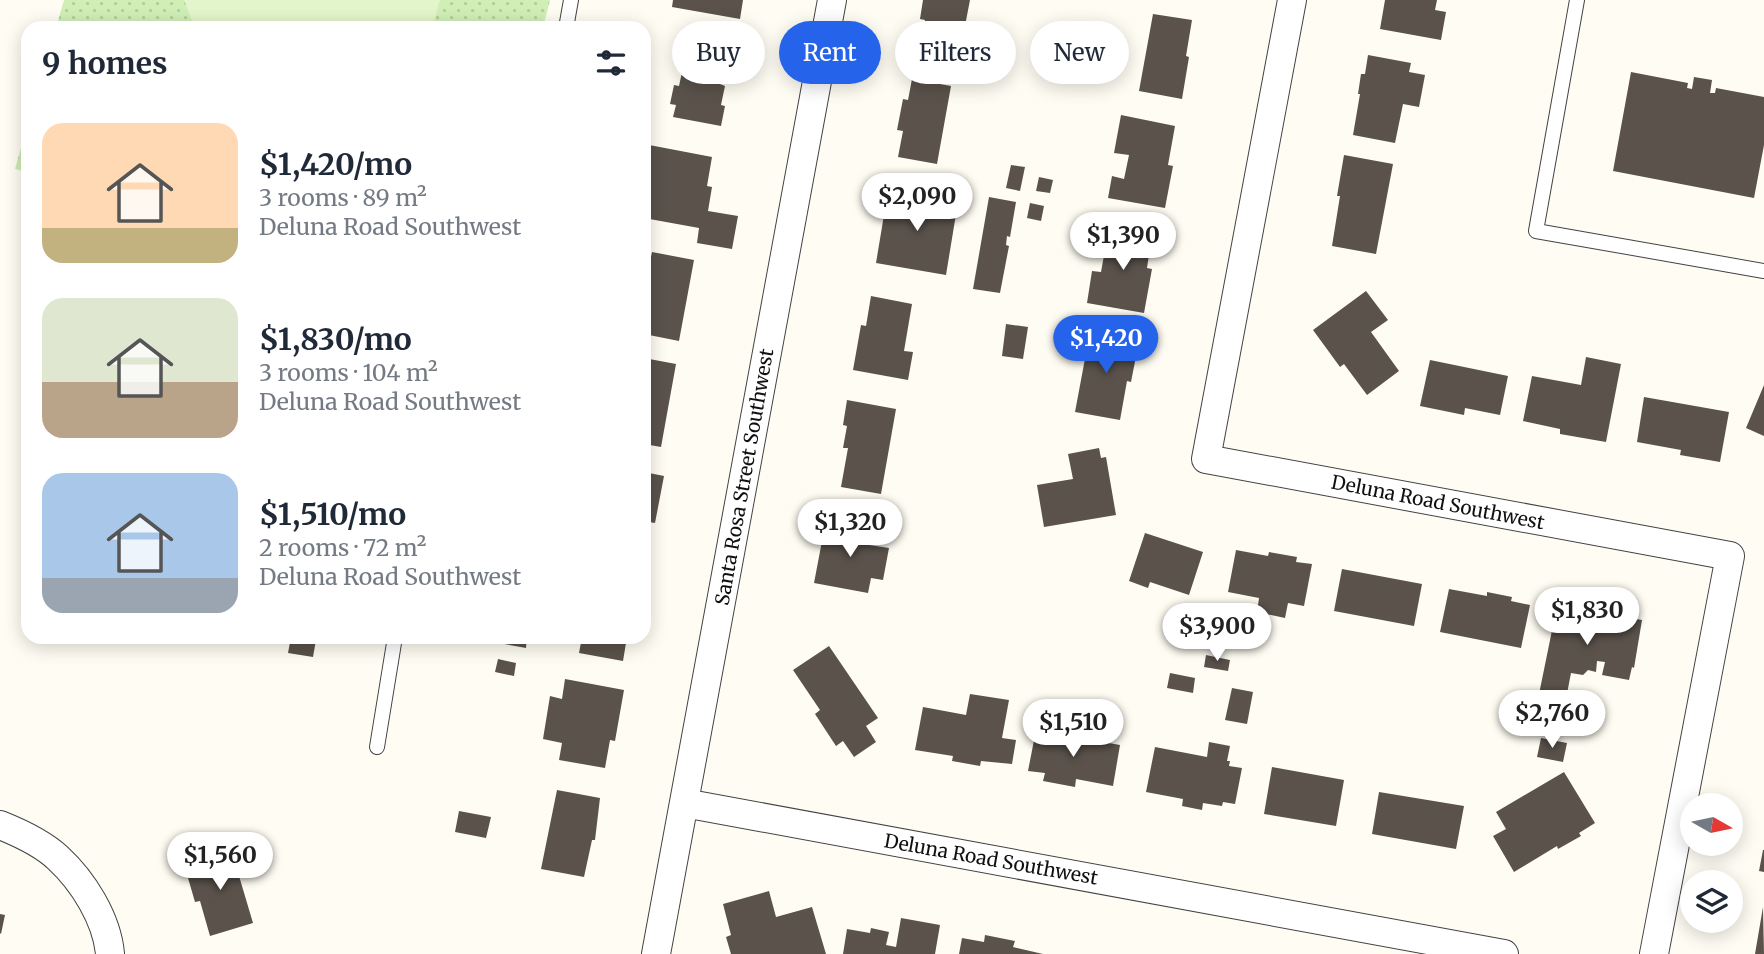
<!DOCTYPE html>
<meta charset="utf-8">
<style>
:root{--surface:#fff;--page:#f2f2f3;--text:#1f2937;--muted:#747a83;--accent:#2563eb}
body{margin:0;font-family:Merriweather,serif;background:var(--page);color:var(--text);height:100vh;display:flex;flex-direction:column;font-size:26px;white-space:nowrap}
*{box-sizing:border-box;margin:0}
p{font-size:23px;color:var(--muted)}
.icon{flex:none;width:38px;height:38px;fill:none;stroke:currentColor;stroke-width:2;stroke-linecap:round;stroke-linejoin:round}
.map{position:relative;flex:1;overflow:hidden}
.panel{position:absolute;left:21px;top:21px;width:630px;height:623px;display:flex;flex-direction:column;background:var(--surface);border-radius:21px;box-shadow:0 4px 18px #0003}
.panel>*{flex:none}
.banner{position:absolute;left:672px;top:21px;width:665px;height:63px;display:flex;gap:14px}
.needle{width:46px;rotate:99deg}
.fabs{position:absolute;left:1680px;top:793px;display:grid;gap:14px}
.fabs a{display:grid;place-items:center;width:63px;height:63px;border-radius:50%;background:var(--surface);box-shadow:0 4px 18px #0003;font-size:35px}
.price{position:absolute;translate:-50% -60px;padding:0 16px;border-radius:24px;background:#fff;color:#222;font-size:23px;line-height:46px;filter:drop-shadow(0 2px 4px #0008)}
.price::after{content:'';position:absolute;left:50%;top:42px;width:21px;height:16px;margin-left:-10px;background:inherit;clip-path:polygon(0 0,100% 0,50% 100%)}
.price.active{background:var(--accent);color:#fff}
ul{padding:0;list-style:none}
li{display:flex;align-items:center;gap:21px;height:175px;padding:0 21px}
li span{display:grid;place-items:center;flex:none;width:196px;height:140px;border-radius:21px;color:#555}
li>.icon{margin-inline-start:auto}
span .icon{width:84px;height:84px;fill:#fffc;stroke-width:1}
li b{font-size:30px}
h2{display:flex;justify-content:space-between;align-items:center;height:84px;padding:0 21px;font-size:30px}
.chip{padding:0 24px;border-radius:32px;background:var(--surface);box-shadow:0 4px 18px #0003;font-size:24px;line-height:63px}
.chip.active{background:var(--accent);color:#fff}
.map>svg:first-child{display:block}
.park{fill:url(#park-dots)}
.pitch{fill:#e3f5ca}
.building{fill:#5a524b}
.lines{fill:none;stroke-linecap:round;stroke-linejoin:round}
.service-casing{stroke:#434343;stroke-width:16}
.minor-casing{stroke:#434343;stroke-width:30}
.service{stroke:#fff;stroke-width:14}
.minor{stroke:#fff;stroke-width:28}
.labels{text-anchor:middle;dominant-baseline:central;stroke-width:7;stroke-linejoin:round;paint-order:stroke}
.street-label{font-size:19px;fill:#101010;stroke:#fff}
</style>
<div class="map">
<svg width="1764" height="954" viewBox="0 0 1764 954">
<defs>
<pattern id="park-dots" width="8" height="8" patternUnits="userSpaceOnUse" patternTransform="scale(1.75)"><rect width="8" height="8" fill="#d0efb7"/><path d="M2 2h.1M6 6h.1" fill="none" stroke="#b2cc9c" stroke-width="1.8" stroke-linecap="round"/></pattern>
</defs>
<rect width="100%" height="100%" fill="#fffdf3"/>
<path class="park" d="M64,0H550L543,28H56Z
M28,123V172L15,169Z"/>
<path class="pitch" d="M184,0H440L432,28H195Z"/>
<path class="building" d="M673,0H743L740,19L672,7Z
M923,0H970L959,57L920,51L925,20L920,19Z
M1385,0H1437L1435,10L1446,12L1441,40L1380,29Z
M1153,14L1192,20L1186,56L1189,57L1182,99L1139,91Z
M689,39L727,47L720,84L725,86L721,105L725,106L721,126L673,117L676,105L670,104L674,85L679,86Z
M1368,55L1411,63L1409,72L1425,75L1419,107L1403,104L1395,143L1353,135L1360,94H1358L1361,74H1365Z
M1631,72L1688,83L1687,88L1692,89L1694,77L1712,80L1710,93H1715L1716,88L1764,97V145L1754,198L1613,171Z
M912,79L951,86L937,164L898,157L903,131L897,130L903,99L908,100Z
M1121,115L1175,126L1168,165L1173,166L1165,208L1108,198L1112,176L1124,179L1129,155L1114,153Z
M644,144L712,157L707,186L712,187L708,211L738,216L732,249L697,243L699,228L644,218Z
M1344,155L1393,164L1376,254L1332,246L1340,196H1337Z
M1011,165L1025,167L1020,191L1006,188Z
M1039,177L1053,180L1050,193L1036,191Z
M892,191L958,202L946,275L876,263L885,209L889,210Z
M989,197L1016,202L1010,237L1007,236L1006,245L1009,246L1000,293L973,289Z
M1030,203L1044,206L1041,221L1027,218Z
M1109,228L1152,235L1147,268L1152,269L1144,313L1087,303L1092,271L1101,272Z
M652,252L694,260L679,341L644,334V288Z
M1366,291L1388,320L1371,332L1399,371L1367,395L1344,364L1340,367L1313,330Z
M871,296L912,304L904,351L913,352L908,380L853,370L861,325L866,326Z
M1006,324L1028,327L1023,359L1002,356Z
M1090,332L1139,341L1131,382L1127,381L1120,420L1075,412Z
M1586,357L1621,364L1606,442L1560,434V429L1523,421L1532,376L1581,385Z
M644,358L676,364L661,447L644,444Z
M1430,360L1508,376L1500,415L1465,408L1464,415L1420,406Z
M1764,385V436L1746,428Z
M1644,397L1729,412L1720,462L1680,455L1681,450L1637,442Z
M847,400L896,409L881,494L841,487L848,448H843L847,426L843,425Z
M1099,448L1101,458L1106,457L1116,515L1044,527L1037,485L1073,479L1068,454Z
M644,472L664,476L655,523L649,522L645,541Z
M830,521L871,529L869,545L889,548L883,580L871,578L868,593L814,583L822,541H826Z
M1145,533L1203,552L1189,595L1150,582L1148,588L1129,581Z
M1236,550L1268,556L1269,552L1297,557L1296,562L1312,564L1304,606L1288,603L1285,618L1257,612L1259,598L1228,592Z
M1342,569L1422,584L1414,626L1334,611Z
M1449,589L1487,596V592L1512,597L1511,601L1530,605L1521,648L1440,632Z
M1558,601L1604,609L1603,613L1642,620L1634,668L1632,667L1629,680L1602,675L1605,662L1597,661L1596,672L1588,670L1583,675L1571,673L1565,704L1538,699Z
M291,637L316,640L313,657L288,653Z
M477,637H527L526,648L477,639Z
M582,637H627L623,661L579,653Z
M829,646L878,718L866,726L876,742L854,757L843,741L836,746L815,714L820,710L793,670Z
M1206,655L1230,660L1228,671L1204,667Z
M498,659L516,663L514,676L495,672Z
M1170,673L1195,678L1193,693L1167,688Z
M565,679L624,690L615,741L610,740L605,768L559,760L562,743L543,739L550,696L562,699Z
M1232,688L1253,692L1247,724L1225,720Z
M970,694L1009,700L1002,738L1016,740L1012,764L981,761L980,766L952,761L953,756L915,750L923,707L966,715Z
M1036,730L1120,745L1113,786L1076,779L1075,787L1043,781L1045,773L1028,771Z
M1541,738L1567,743L1563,762L1537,757Z
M1209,742L1230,746L1227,761H1230L1229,766L1242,768L1235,804L1223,802L1222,806L1203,803L1202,810L1182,806L1183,799L1146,792L1155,747L1207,757Z
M1272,767L1344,780L1336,826L1264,814Z
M1564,772L1595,823L1579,833L1581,836L1558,849L1557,846L1514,872L1493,836L1506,829L1496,812Z
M557,790L600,798L595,840H592L584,877L541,869Z
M1379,792L1464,806L1456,849L1372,834Z
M459,811L491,817L486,838L455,832Z
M231,849L253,923L210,936L200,901L195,902L188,878L193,877L188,861Z
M1763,850H1764V872L1759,871Z
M769,891L776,917L812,907L826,954H731L726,937L731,935L723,904Z
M1763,907L1764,954H1755Z
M0,914L5,915L1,934L0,933Z
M901,918L940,925L935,954H843L847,929L870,933L871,928L889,932L886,945L896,947Z
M985,935L1015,941L1013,947L1043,954H959L962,938L984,942Z"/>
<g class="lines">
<defs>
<path id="service" d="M1577,0L1536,231L1764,271
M566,28L571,0
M377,747L395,637"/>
<path id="minor" d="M1292,0L1206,459L1730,556L1654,954
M684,803L1504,954
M0,825C20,833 42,843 58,858C83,881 107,919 110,954
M656,954L832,0"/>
</defs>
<use href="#service" class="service-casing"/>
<use href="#minor" class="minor-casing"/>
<use href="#service" class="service"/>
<use href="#minor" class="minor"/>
</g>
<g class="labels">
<g class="street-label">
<text transform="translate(744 477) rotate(-80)">Santa Rosa Street Southwest</text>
<text transform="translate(1438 502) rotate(11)">Deluna Road Southwest</text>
<text transform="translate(991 859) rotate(10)">Deluna Road Southwest</text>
</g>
</g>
</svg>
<div class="fabs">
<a><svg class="needle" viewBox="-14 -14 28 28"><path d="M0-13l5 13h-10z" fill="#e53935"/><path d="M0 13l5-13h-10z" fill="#747a83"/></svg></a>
<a><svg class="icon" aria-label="layers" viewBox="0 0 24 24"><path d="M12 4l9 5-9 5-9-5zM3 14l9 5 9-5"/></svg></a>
</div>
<b class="price" style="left:917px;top:233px">$2,090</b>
<b class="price" style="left:1123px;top:272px">$1,390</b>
<b class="price active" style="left:1106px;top:375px">$1,420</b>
<b class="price" style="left:850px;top:559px">$1,320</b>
<b class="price" style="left:1587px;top:647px">$1,830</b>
<b class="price" style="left:1217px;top:663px">$3,900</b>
<b class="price" style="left:1552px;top:750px">$2,760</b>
<b class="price" style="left:1073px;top:759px">$1,510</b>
<b class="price" style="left:220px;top:892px">$1,560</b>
<div class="banner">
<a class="chip">Buy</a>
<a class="chip active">Rent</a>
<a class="chip">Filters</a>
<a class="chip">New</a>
</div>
<section class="panel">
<h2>9 homes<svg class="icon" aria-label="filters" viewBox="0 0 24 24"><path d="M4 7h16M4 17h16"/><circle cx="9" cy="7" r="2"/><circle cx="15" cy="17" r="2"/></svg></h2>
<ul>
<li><span style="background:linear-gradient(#ffd9b3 75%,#c2b280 0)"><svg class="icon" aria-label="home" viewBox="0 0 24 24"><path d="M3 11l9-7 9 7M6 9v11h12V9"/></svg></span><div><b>$1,420/mo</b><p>3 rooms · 89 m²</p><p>Deluna Road Southwest</p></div></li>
<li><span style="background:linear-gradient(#dfe7d0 60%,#b9a48a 0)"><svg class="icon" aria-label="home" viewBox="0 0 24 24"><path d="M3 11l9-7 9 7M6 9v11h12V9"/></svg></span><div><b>$1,830/mo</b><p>3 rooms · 104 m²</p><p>Deluna Road Southwest</p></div></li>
<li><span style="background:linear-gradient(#a9c7e8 75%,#9aa5b1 0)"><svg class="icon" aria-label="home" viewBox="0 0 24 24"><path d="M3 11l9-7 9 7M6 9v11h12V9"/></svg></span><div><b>$1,510/mo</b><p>2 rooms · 72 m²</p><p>Deluna Road Southwest</p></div></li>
</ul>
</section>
</div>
